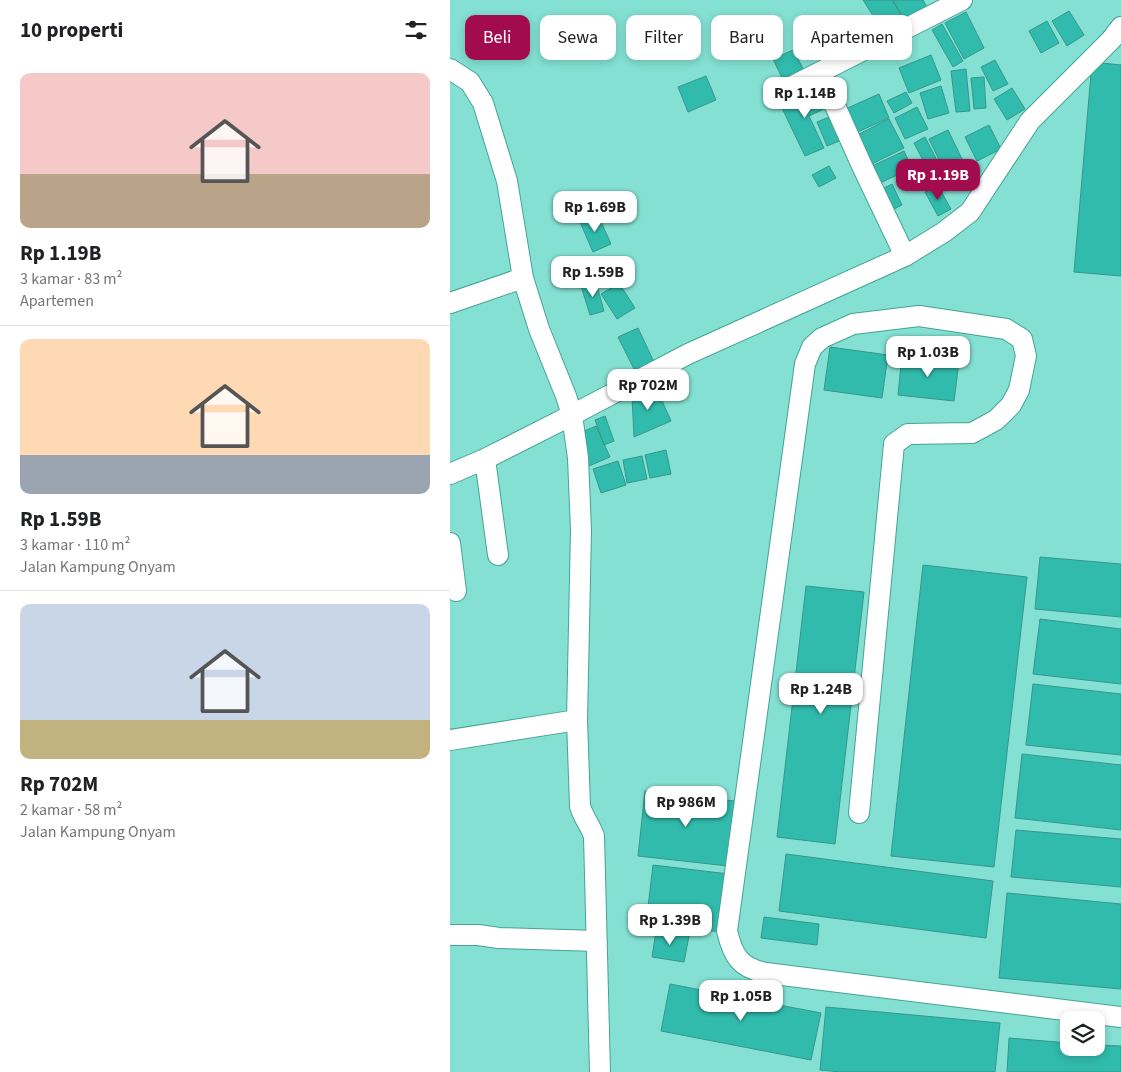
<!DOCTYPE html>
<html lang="id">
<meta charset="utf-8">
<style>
:root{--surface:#fff;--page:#f2f2f2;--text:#202124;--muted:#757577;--line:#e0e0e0;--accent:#a20c4e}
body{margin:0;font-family:"Source Sans 3",sans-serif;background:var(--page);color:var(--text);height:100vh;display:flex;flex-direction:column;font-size:19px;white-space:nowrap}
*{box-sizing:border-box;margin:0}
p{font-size:16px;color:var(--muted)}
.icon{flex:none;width:28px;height:28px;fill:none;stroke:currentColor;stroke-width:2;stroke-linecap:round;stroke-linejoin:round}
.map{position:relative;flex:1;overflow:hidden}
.panel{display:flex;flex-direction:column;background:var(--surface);width:450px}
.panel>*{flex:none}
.guide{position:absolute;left:15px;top:15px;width:475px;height:45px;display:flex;gap:10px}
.buttons{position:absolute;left:610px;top:1011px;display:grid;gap:10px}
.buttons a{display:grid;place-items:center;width:45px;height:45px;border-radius:10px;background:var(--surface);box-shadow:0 2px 8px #0003;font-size:25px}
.price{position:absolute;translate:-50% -42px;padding:0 11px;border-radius:10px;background:#fff;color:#222;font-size:16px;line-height:32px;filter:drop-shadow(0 1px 2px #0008)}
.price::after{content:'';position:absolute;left:50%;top:30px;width:15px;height:11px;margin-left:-8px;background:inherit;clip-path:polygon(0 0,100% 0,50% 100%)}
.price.active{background:var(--accent);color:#fff}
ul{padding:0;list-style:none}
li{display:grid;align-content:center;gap:10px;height:265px;padding:0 20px}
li+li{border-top:1px solid var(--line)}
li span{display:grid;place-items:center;height:155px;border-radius:10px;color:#555}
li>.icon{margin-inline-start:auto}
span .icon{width:90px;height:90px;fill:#fffc;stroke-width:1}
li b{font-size:21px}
h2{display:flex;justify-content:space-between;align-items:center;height:60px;padding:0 20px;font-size:21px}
.pill{padding:0 18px;border-radius:10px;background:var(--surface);box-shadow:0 2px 8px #0003;font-size:18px;line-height:45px}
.pill.active{background:var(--accent);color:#fff}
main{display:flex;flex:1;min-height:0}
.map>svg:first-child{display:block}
.building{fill:#31bbac;stroke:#37978b}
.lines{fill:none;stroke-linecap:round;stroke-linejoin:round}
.minor-casing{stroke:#45a397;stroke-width:22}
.minor{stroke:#fff;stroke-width:20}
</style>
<main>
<section class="panel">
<h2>10 properti<svg class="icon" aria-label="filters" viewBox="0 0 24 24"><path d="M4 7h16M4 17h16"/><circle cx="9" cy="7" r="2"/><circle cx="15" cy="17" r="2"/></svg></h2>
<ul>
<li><span style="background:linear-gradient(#f6c9c9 65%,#b9a48a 0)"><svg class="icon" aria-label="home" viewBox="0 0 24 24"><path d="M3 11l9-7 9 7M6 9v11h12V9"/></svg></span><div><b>Rp 1.19B</b><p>3 kamar · 83 m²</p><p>Apartemen</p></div></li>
<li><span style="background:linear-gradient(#ffd9b3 75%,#9aa5b1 0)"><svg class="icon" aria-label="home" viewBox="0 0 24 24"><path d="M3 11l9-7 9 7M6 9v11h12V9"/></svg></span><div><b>Rp 1.59B</b><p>3 kamar · 110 m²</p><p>Jalan Kampung Onyam</p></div></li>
<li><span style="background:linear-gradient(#c9d6e8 75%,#c2b280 0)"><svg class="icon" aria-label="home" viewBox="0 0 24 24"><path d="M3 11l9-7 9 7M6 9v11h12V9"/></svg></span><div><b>Rp 702M</b><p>2 kamar · 58 m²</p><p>Jalan Kampung Onyam</p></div></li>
</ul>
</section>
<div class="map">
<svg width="671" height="1072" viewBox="0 0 671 1072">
<rect width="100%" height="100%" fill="#83e0d2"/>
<path class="building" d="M413,0H442L454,20L434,33Z
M443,0H473L478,9L456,22Z
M619,11L634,35L617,46L602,21Z
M516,12L534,48L514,59L495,23Z
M597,21L609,43L591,53L579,31Z
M492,24L513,61L503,67L482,30Z
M343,50L355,72L334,82L323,59Z
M481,55L491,80L459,93L449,68Z
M545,60L558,84L543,91L531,67Z
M642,62L671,65V276L624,272Z
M516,69L520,111L506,112L501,71Z
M256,76L266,100L238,112L228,87Z
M534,77L536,108L524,109L521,78Z
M491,86L499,113L478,119L470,93Z
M365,87L376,108L359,116L374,148L355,156L330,104Z
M562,88L575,109L557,120L544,99Z
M456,92L462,103L444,113L437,101Z
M429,94L439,118L403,134L393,110Z
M467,107L478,129L455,139L445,118Z
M384,115L394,139L377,146L367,122Z
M439,119L454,148L418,166L403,137Z
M539,125L551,149L527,161L515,137Z
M498,130L512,159L493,168L479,139Z
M475,137L490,166L479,172L464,143Z
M454,151L462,168L428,184L420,167Z
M379,166L386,178L369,187L362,175Z
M442,184L452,205L440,211L430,190Z
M488,186L501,209L488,216L475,192Z
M148,215L161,244L143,252L130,222Z
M146,282L154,311L140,315L131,286Z
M169,283L185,308L167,319L151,294Z
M188,328L204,362L185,371L168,337Z
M380,347L438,355L432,398L374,390Z
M452,355L509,361L504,401L448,395Z
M205,385L221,421L184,437L182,396Z
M155,416L164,441L154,445L145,420Z
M146,426L160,457L139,466L125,435Z
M216,450L221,474L200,478L195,455Z
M192,456L197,479L177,483L173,460Z
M168,461L176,485L151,493L143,469Z
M590,557L671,564V617L585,609Z
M473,565L577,577L544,867L441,856Z
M356,586L414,592L385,844L327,837Z
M590,619L671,629V684L583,674Z
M583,684L671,694V755L576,745Z
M572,754L671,765V830L565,818Z
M195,791L285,801L278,866L188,856Z
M566,830L671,839V887L561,877Z
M336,854L543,881L536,938L329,911Z
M203,865L279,874L271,932L196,923Z
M557,893L671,904V989L549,978Z
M314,917L369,924L367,945L311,938Z
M206,931L239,936L234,962L202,957Z
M220,984L371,1013L361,1060L211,1031Z
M376,1007L550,1023L545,1072H391L370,1070Z
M559,1038L619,1043V1048H646V1045L671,1046V1072H557Z"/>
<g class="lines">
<defs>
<path id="minor" d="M0,69L20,82L33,103L57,181L73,278L89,329L116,396L122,415L128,458L131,530L127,720L130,806C133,817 140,825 144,836L150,1072
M370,72L412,166L455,256
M327,94L512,0
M0,303L73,278
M35,459L48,555
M0,474L35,459L122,415L238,354L455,256L494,232L520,212L580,121L661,40L671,27
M0,543L6,591
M0,740L127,720
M409,813L444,444L458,434L522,433L546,420L561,405L569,390L576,356L572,339L556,329L469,316L403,324L372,338L362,347L355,364L277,931C283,956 290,968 316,973L671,1017
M0,935H28L49,938L147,941"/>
</defs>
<use href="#minor" class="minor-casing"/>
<use href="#minor" class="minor"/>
</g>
</svg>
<div class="buttons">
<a><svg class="icon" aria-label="layers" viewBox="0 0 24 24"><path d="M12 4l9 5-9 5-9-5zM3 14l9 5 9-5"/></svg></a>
</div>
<b class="price" style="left:355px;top:119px">Rp 1.14B</b>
<b class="price active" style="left:488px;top:201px">Rp 1.19B</b>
<b class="price" style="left:145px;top:233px">Rp 1.69B</b>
<b class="price" style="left:143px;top:298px">Rp 1.59B</b>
<b class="price" style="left:478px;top:378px">Rp 1.03B</b>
<b class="price" style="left:198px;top:411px">Rp 702M</b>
<b class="price" style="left:371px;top:715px">Rp 1.24B</b>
<b class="price" style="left:236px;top:828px">Rp 986M</b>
<b class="price" style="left:220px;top:946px">Rp 1.39B</b>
<b class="price" style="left:291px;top:1022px">Rp 1.05B</b>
<div class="guide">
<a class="pill active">Beli</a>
<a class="pill">Sewa</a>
<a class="pill">Filter</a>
<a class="pill">Baru</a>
<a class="pill">Apartemen</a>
</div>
</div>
</main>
